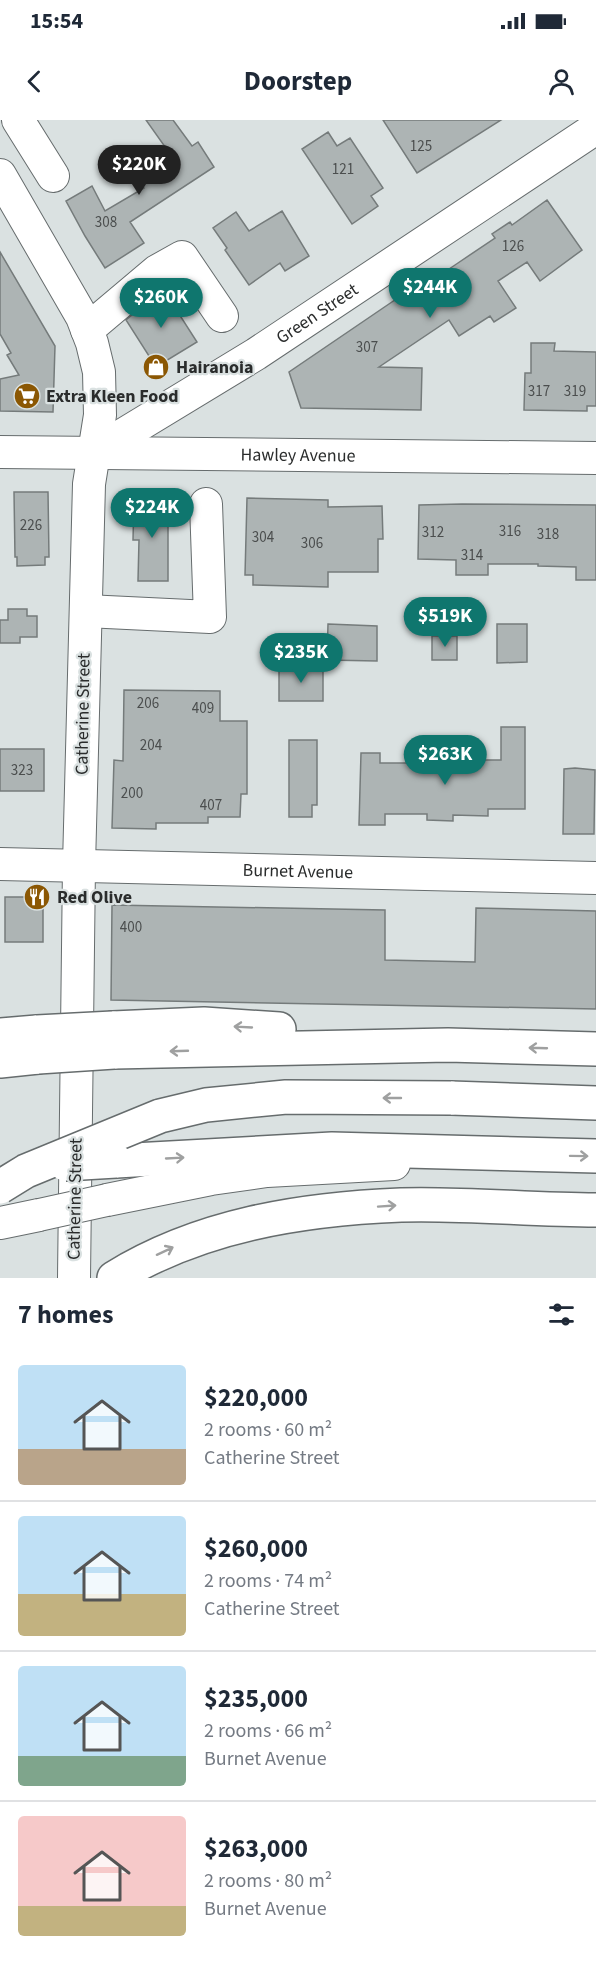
<!DOCTYPE html>
<meta charset="utf-8">
<style>
:root{--surface:#fff;--page:#f6f6f7;--text:#1f2937;--muted:#747a83;--line:#e0e1e3;--accent:#0f766e}
body{margin:0;font-family:"Source Sans 3",sans-serif;background:var(--page);color:var(--text);height:100vh;display:flex;flex-direction:column;font-size:22px;white-space:nowrap}
*{box-sizing:border-box;margin:0}
p{font-size:20px;color:var(--muted)}
.icon{flex:none;width:33px;height:33px;fill:none;stroke:currentColor;stroke-width:2;stroke-linecap:round;stroke-linejoin:round}
.map{position:relative;height:1158px;overflow:hidden}
.side{display:flex;flex-direction:column;background:var(--surface);flex:1}
.side>*{flex:none}
.price{position:absolute;translate:-50% -51px;padding:0 14px;border-radius:21px;background:var(--accent);color:#fff;font-size:20px;line-height:39px;filter:drop-shadow(0 2px 3px #0008)}
.price::after{content:'';position:absolute;left:50%;top:36px;width:18px;height:14px;margin-left:-9px;background:inherit;clip-path:polygon(0 0,100% 0,50% 100%)}
.price.active{background:#222;color:#fff}
ul{padding:0;list-style:none}
li{display:flex;align-items:center;gap:18px;height:150px;padding:0 18px}
li+li{border-top:2px solid var(--line)}
li span{display:grid;place-items:center;flex:none;width:168px;height:120px;border-radius:6px;color:#555}
li>.icon{margin-inline-start:auto}
span .icon{width:72px;height:72px;fill:#fffc;stroke-width:1}
li b{font-size:26px}
h2{display:flex;justify-content:space-between;align-items:center;height:72px;padding:0 18px;font-size:26px}
.status{display:flex;justify-content:space-between;align-items:center;height:42px;padding:0 30px;background:var(--surface);direction:ltr}
.status svg{height:16px;fill:currentColor}
header{display:flex;justify-content:space-between;align-items:center;height:78px;padding:0 18px;background:var(--surface);font-size:27px;font-weight:700}
.map>svg:first-child{display:block}
.building{fill:#adb4b4;stroke:#757b7b;stroke-width:1.5}
.lines{fill:none;stroke-linecap:round;stroke-linejoin:round}
.minor-casing{stroke:#666c6d;stroke-width:34}
.highway-casing{stroke:#666c6d;stroke-width:36}
.minor{stroke:#fff;stroke-width:32}
.highway{stroke:#fff;stroke-width:33}
.minor-bridge-casing{stroke:#666c6d;stroke-width:34;stroke-linecap:butt}
.highway-bridge-casing{stroke:#666c6d;stroke-width:36;stroke-linecap:butt}
.minor-bridge{stroke:#fff;stroke-width:32}
.highway-bridge{stroke:#fff;stroke-width:33}
.oneway{stroke:#9fa0a0}
.labels{text-anchor:middle;dominant-baseline:central;stroke-width:4.5;stroke-linejoin:round;paint-order:stroke}
.number-label{font-size:15px;fill:#4b4e4e}
.street-label{font-size:18px;fill:#2a2c2c;stroke:#dae1e1}
.poi-label{font-size:18px;font-weight:bold;fill:#2a2c2c;stroke:#dae1e1;text-anchor:start}
</style>
<div class="status"><b>15:54</b><svg viewBox="0 0 49 12"><path d="M0 12V9h3v3zM5 12V6h3v6zM10 12V3h3v9zM15 12V0h3v12zM26 1h20v11H26zM47 4h2v5h-2z"/></svg></div>
<header><svg class="icon" aria-label="back" viewBox="0 0 24 24"><path d="M15 5l-7 7 7 7"/></svg>Doorstep<svg class="icon" aria-label="person" viewBox="0 0 24 24"><circle cx="12" cy="8" r="4"/><path d="M4 21q1-7 8-7t8 7"/></svg></header>
<div class="map">
<svg width="596" height="1158" viewBox="0 0 596 1158">
<rect width="100%" height="100%" fill="#dae1e1"/>
<path class="building" d="M146,0H173L192,26L198,22L214,47L130,102L144,123L105,148L85,116L66,81L92,66L105,91L144,68L139,61L173,38Z
M383,0H501L417,53Z
M328,12L337,26L350,18L383,68L371,76L378,86L352,104L302,29Z
M547,80L582,130L540,161L527,142L498,161L516,188L494,202L490,196L459,216L449,200L379,247L422,248L421,290L301,288L289,252L411,169L413,173L455,145L495,118L492,114L510,102L512,105Z
M282,91L309,136L285,151L280,143L249,165L225,130L227,128L213,108L236,92L249,111Z
M0,132L55,226L53,292L0,291V259L19,255L7,235L11,233L0,214Z
M163,169L197,222L156,247L126,200Z
M531,223H555L554,231L596,232V286H587V291L524,290L525,253H531Z
M14,372H48L49,437H45V445L17,446V437H15Z
M134,378H166L165,404H168V461H138L139,420H133Z
M247,378L328,380V387L382,386L383,419H378V452H328V467L253,465V455H245Z
M462,384L596,385V460H576V447L538,446V444H488V455H456V440L418,439L419,385Z
M8,489H27V496H37V517H20V523H0V500H8Z
M328,504L377,506V541L327,540Z
M497,504H527V542L497,543Z
M432,516H457V540H432Z
M279,546H323V581H279Z
M124,570L220,571V601H247V674H241L240,697H208V703H156V709L112,708L114,640L123,641Z
M501,607H525V689H488V696L453,695V701L427,700V694H385V705H359L361,633H380V643H417V648L468,649V640H501Z
M289,620H317V685H312V697H289Z
M0,629H44V671H0Z
M575,648L595,650L594,714H563L564,649Z
M5,777H43V822H5Z
M112,785L385,790V840L475,842L476,788L596,791V889L111,880Z"/>
<g class="lines">
<defs>
<g id="minor">
<path d="M18,0L53,56"/>
<path d="M0,55L82,197L92,223L99,252L100,295L89,364L79,745L74,1158"/>
<path d="M87,210L157,151L182,137L222,196"/>
<path id="s1" d="M0,332L596,338"/>
<path id="s2" d="M93,333L256,234L596,8"/>
<path d="M86,491L210,497L206,384"/>
<path id="s3" d="M0,744L596,758"/>
<path d="M107,1080L211,1059L267,1051L394,1044"/>
<path d="M0,1103L39,1095"/>
</g>
<path id="highway" d="M113,908L204,904L279,909
M0,915L37,912
M114,932L448,925L596,929
M0,941L38,937
M451,978L596,983
M116,1041L332,1029L596,1036
M114,1158C200,1105 301,1089 401,1085C465,1083 531,1090 596,1090"/>
</defs>
<use href="#minor" class="minor-casing"/>
<use href="#highway" class="highway-casing"/>
<use href="#minor" class="minor"/>
<use href="#highway" class="highway"/>
<defs>
<path id="minor-bridge" d="M39,1095L107,1080"/>
<path id="highway-bridge" d="M37,912L113,908
M38,937L114,932
M65,1044L116,1041
M0,1067L26,1051L160,996L206,985L286,977L451,978"/>
</defs>
<use href="#minor-bridge" class="minor-bridge-casing"/>
<use href="#highway-bridge" class="highway-bridge-casing"/>
<use href="#minor-bridge" class="minor-bridge"/>
<use href="#highway-bridge" class="highway-bridge"/>
</g>
<defs><path id="oneway-shaft" d="M-6 0H5M1.5-3L5.5 0L1.5 3" fill="none" stroke-width="1.6" stroke-linecap="round" stroke-linejoin="round" transform="scale(1.5)"/></defs>
<g class="oneway">
<use href="#oneway-shaft" transform="translate(243 907) rotate(-177)"/>
<use href="#oneway-shaft" transform="translate(538 928) rotate(-178)"/>
<use href="#oneway-shaft" transform="translate(179 931) rotate(178)"/>
<use href="#oneway-shaft" transform="translate(392 978) rotate(-180)"/>
<use href="#oneway-shaft" transform="translate(579 1036) rotate(1)"/>
<use href="#oneway-shaft" transform="translate(175 1038) rotate(-3)"/>
<use href="#oneway-shaft" transform="translate(387 1086) rotate(-4)"/>
<use href="#oneway-shaft" transform="translate(165 1131) rotate(-25)"/>
</g>
<defs>
<symbol id="shop-disc" viewBox="-11 -11 22 22"><circle r="9.5" fill="#8b5703" stroke="#dae1e1"/><path d="M-5-2.5h2.3a2.7 3.5 0 0 1 5.4 0H5L5.5 6h-11ZM-1.5-2.5h3a1.5 2.3 0 0 0-3 0Z" fill="#fff"/></symbol>
<symbol id="supermarket-disc" viewBox="-11 -11 22 22"><circle r="9.5" fill="#8b5703" stroke="#dae1e1"/><path d="M-6-5.5h2.5l.6 2H6L4.5 2H-2.5L-4.4-4H-6ZM-1.5 3.2a1.3 1.3 0 1 0 .1 0ZM3 3.2a1.3 1.3 0 1 0 .1 0Z" fill="#fff"/></symbol>
<symbol id="restaurant-disc" viewBox="-11 -11 22 22"><circle r="9.5" fill="#8b5703" stroke="#dae1e1"/><path d="M-5-6h1v4h1v-4h1v4h1v-4h1v5L-1.5 .5V6h-2V.5L-5-1ZM5-6V6H3V1.5H1.5Q1.5-4 5-6Z" fill="#fff"/></symbol>
</defs>
<g fill-rule="evenodd">
<use href="#shop-disc" x="141" y="232" width="30" height="30"/>
<use href="#supermarket-disc" x="12" y="261" width="30" height="30"/>
<use href="#restaurant-disc" x="22" y="762" width="30" height="30"/>
</g>
<g class="labels">
<g class="number-label">
<text x="421" y="26">125</text>
<text x="343" y="49">121</text>
<text x="106" y="102">308</text>
<text x="513" y="126">126</text>
<text x="367" y="227">307</text>
<text x="539" y="271">317</text>
<text x="575" y="271">319</text>
<text x="31" y="405">226</text>
<text x="510" y="411">316</text>
<text x="433" y="412">312</text>
<text x="548" y="414">318</text>
<text x="263" y="417">304</text>
<text x="312" y="423">306</text>
<text x="472" y="435">314</text>
<text x="148" y="583">206</text>
<text x="203" y="588">409</text>
<text x="151" y="625">204</text>
<text x="22" y="650">323</text>
<text x="132" y="673">200</text>
<text x="211" y="685">407</text>
<text x="131" y="807">400</text>
</g>
<g class="street-label">
<text stroke="none"><textPath href="#s2" startOffset="264">Green Street</textPath></text>
<text stroke="none"><textPath href="#s1" startOffset="298">Hawley Avenue</textPath></text>
<text transform="translate(83 594) rotate(-89)">Catherine Street</text>
<text stroke="none"><textPath href="#s3" startOffset="298">Burnet Avenue</textPath></text>
<text transform="translate(75 1079) rotate(-89)">Catherine Street</text>
</g>
<g class="poi-label">
<text x="176" y="247">Hairanoia</text>
<text x="46" y="276">Extra Kleen Food</text>
<text x="57" y="777">Red Olive</text>
</g>
</g>
</svg>
<b class="price active" style="left:139px;top:76px">$220K</b>
<b class="price" style="left:430px;top:199px">$244K</b>
<b class="price" style="left:161px;top:209px">$260K</b>
<b class="price" style="left:152px;top:419px">$224K</b>
<b class="price" style="left:445px;top:528px">$519K</b>
<b class="price" style="left:301px;top:564px">$235K</b>
<b class="price" style="left:445px;top:666px">$263K</b>
</div>
<section class="side">
<h2>7 homes<svg class="icon" aria-label="filters" viewBox="0 0 24 24"><path d="M4 7h16M4 17h16"/><circle cx="9" cy="7" r="2"/><circle cx="15" cy="17" r="2"/></svg></h2>
<ul>
<li><span style="background:linear-gradient(#bfe0f5 70%,#b9a48a 0)"><svg class="icon" aria-label="home" viewBox="0 0 24 24"><path d="M3 11l9-7 9 7M6 9v11h12V9"/></svg></span><div><b>$220,000</b><p>2 rooms · 60 m²</p><p>Catherine Street</p></div></li>
<li><span style="background:linear-gradient(#bfe0f5 65%,#c2b280 0)"><svg class="icon" aria-label="home" viewBox="0 0 24 24"><path d="M3 11l9-7 9 7M6 9v11h12V9"/></svg></span><div><b>$260,000</b><p>2 rooms · 74 m²</p><p>Catherine Street</p></div></li>
<li><span style="background:linear-gradient(#bfe0f5 75%,#7fa58c 0)"><svg class="icon" aria-label="home" viewBox="0 0 24 24"><path d="M3 11l9-7 9 7M6 9v11h12V9"/></svg></span><div><b>$235,000</b><p>2 rooms · 66 m²</p><p>Burnet Avenue</p></div></li>
<li><span style="background:linear-gradient(#f6c9c9 75%,#c2b280 0)"><svg class="icon" aria-label="home" viewBox="0 0 24 24"><path d="M3 11l9-7 9 7M6 9v11h12V9"/></svg></span><div><b>$263,000</b><p>2 rooms · 80 m²</p><p>Burnet Avenue</p></div></li>
</ul>
</section>
